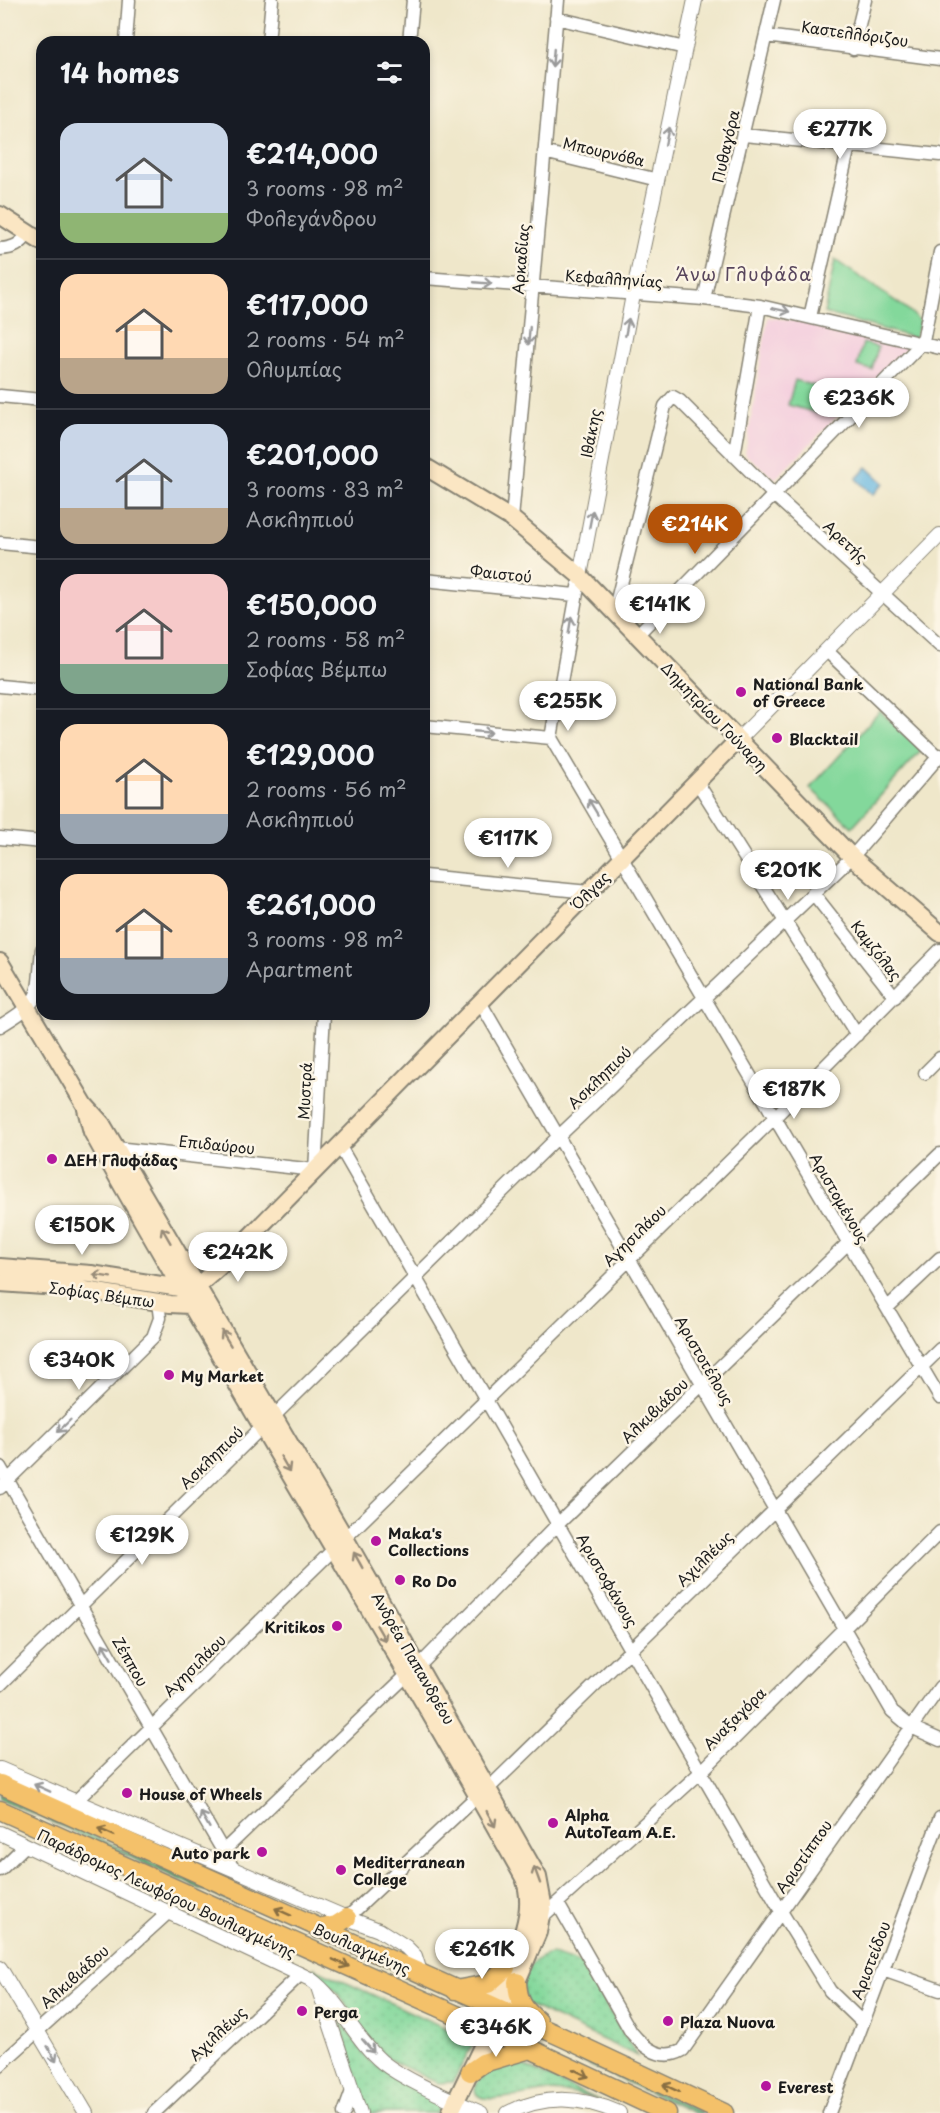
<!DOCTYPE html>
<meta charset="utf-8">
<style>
:root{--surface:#171b24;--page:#242831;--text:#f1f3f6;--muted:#9ea1a6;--line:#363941;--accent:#b45309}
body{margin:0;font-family:"Playpen Sans",sans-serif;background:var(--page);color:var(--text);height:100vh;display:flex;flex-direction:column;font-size:22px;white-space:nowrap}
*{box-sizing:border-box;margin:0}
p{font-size:20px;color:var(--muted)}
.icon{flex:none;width:33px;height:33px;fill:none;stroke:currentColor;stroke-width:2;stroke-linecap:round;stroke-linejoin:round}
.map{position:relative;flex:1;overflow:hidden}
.side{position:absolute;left:36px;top:36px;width:394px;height:984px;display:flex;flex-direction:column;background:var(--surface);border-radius:18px;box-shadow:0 3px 9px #0003}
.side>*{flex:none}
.price{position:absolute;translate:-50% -51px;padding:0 14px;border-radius:21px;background:#fff;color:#222;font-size:20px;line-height:39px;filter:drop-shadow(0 2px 3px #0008)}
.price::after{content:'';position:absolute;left:50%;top:36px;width:18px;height:14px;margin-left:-9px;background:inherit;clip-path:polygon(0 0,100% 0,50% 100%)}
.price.on{background:var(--accent);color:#fff}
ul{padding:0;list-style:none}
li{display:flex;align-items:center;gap:18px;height:150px;padding:0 24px}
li+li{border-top:2px solid var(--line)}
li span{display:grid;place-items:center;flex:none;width:168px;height:120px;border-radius:18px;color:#555}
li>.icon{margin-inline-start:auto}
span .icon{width:72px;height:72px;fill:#fffc;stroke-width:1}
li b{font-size:26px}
h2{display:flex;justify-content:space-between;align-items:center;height:72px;padding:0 24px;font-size:26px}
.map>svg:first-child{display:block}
.built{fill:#f4cfde}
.grass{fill:url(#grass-dots);stroke:#507a5c;stroke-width:1.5}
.forest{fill:url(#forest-firs);stroke:#436a50;stroke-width:1.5}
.park{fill:#83d89b;stroke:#507a5c;stroke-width:1.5}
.water{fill:#66b7e1;stroke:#416a7e;stroke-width:1.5}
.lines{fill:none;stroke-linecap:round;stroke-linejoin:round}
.minor-casing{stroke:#868273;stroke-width:15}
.tertiary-casing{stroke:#868273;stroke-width:16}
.secondary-casing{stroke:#868273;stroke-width:20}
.primary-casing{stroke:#868273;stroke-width:21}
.minor{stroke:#fff;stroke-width:12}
.tertiary{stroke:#fff;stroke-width:14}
.secondary{stroke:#fbe6c3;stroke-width:16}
.primary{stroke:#f4c16a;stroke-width:18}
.oneway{stroke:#999}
.oneway2{stroke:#978b78}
.oneway3{stroke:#886e43}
.poi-dot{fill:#b5179e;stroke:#fcf5e5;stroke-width:2}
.labels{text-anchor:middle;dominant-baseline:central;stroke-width:5;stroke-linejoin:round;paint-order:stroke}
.street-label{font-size:15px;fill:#1c1c1c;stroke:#fcf5e5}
.poi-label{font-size:15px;font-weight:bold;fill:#1c1c1c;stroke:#fcf5e5;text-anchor:start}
.quarter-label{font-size:18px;letter-spacing:1.5px;fill:#58465d;stroke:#fcf5e5}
</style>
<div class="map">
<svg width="940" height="2113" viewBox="0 0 940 2113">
<defs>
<pattern id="grass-dots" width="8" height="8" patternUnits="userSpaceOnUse" patternTransform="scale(1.5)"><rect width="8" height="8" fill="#83d89b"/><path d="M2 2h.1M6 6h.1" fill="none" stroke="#71b985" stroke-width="1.8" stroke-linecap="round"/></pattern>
<pattern id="forest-firs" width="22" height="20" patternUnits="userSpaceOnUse" patternTransform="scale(1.5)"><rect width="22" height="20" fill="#6ab883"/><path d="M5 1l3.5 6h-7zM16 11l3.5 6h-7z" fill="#56956a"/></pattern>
</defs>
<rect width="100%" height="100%" fill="#fcf5e5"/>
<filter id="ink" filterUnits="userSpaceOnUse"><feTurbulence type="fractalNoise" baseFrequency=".0167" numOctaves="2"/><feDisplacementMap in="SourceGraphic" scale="12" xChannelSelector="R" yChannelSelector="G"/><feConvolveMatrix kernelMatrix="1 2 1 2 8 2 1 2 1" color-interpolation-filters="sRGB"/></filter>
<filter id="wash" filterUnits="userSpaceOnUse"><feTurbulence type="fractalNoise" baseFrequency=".008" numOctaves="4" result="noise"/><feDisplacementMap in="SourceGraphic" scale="24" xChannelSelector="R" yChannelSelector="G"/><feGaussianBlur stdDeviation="1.35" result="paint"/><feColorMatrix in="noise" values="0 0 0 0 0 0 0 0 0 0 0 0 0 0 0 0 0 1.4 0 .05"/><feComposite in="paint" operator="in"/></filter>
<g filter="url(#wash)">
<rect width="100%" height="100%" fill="#efe7ca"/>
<path class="built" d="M768,317L805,322L909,345L775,479L745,454Z"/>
<path class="grass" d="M553,1954L582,1964L637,2056L527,2004C526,1999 522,1991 522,1985C523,1968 538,1955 553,1954Z
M314,1968L474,2041L453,2082L437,2083L388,2059L368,2037L337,1992L313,1971Z
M339,2018L368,2060L390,2074L443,2098L436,2113H366Z
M516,2062L600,2101C580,2095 562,2089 541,2092C517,2096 450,2113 485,2071Z"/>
<path class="forest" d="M0,1793L238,1901L236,1905L0,1799Z
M516,2028L704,2113H694L515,2031Z"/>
<path class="park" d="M835,260L907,309L920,321L915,338L824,313Z
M863,343L878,347L872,370L857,366Z
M795,380L825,389L817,413L788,405Z
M880,711L922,750L852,827L810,788Z"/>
<path class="water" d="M867,467L884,483L873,495L856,479Z"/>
</g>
<g filter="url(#ink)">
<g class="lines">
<defs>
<path id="minor" d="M556,18L685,48
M766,36L940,59
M126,42L129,0
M268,42L272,0
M409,42L413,0
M853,49L865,0
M744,135L940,155
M544,152L658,180
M0,249C14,248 20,245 28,234
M424,278L704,299L760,306L940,348
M704,299L774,0
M810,317L849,146
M0,396L42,400
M734,456L760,306
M512,519L558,0
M0,543L42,547
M580,576L551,738L940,1398
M424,580L575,595
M614,612L665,406L673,397L680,401L774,495L940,646
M637,635L923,342L940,252
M827,651L938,757
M0,686L42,690
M424,726L551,738
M697,782L857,1035
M0,838L42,842
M424,876L589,892
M813,893L895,997
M480,1002L892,1711L911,1727L940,1740
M0,1026C44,1000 37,997 42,949
M925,1073L940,1058
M339,1145L782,1913L830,1991L862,2022
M116,1148L315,1170L324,1014
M887,1308L940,1258
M273,1417L558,1137L852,857L940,755
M0,1467L234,1870
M0,1488L153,1337L160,1318L158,1302
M345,1538L775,1117L940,950
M418,1667L558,1524L940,1154
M0,1685L263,1426
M489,1788L940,1349
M75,1802L334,1549
M218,1856L406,1676
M0,1870L26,1845
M558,1904L631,2032C645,2049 662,2062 683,2050L940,1687
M542,1917L702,1771L940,1532
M347,1918L478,1795
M883,1970L940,1990
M0,2065L170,1911
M154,2113L301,1974
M344,2113L352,2091
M829,2113L940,1818"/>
<path id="tertiary" d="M580,576L633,295L695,0
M738,740L940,535
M0,1769L347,1918L379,1930L406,1947L415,1956L421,1975
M0,1833L310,1979C340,2001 354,2038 382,2062C406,2081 452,2100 481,2113
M0,1968L86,2113
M318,1987L360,2113
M508,2113C545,2094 581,2096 619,2113"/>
<path id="secondary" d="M0,215L42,242
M424,466L512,519L580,576L852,857L940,933
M0,962L85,1105L102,1124L345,1538L538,1877L543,1904L538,1932L504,2012L490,2030L450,2113
M86,1109L92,1132C232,1383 384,1627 524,1878C540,1921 506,1967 490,2006V2016
M0,1267L91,1274L180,1288L202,1282L227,1260L738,740
M0,1283L73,1288L170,1304L190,1305L197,1301"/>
<path id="primary" d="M0,1784L562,2037L724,2113
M0,1810L490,2030L667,2113
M319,1929L336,1925L347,1918
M517,1982C518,2001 523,2009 538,2021
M455,1990L488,1984L506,1968
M470,2072L483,2063L530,2049"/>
</defs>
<use href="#minor" class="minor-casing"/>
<use href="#tertiary" class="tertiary-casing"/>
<use href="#secondary" class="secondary-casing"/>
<use href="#primary" class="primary-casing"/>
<use href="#minor" class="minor"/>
<use href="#tertiary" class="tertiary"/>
<use href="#secondary" class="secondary"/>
<use href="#primary" class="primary"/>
</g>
<defs><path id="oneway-shaft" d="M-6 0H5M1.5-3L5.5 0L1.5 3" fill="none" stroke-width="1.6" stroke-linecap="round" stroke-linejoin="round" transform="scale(1.5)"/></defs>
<g class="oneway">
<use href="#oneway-shaft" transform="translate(553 58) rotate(95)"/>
<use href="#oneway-shaft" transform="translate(667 136) rotate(-78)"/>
<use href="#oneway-shaft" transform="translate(483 283) rotate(5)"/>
<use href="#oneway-shaft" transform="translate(781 310) rotate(12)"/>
<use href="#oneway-shaft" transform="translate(627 327) rotate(-79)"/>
<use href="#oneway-shaft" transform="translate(529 336) rotate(95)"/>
<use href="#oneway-shaft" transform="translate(591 519) rotate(-79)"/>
<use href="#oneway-shaft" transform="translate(570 625) rotate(-81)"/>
<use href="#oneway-shaft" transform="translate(483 732) rotate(5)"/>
<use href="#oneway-shaft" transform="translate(593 807) rotate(-121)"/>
<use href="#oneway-shaft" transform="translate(64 1426) rotate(136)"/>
<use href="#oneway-shaft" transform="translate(107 1651) rotate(-120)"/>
<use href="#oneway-shaft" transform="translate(42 1788) rotate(-156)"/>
<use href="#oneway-shaft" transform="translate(205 1820) rotate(-120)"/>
<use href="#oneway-shaft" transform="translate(368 2046) rotate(49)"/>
<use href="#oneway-shaft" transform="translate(52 2054) rotate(60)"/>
</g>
<g class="oneway2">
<use href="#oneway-shaft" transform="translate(166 1235) rotate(-120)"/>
<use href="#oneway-shaft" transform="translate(102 1276) rotate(-171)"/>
<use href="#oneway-shaft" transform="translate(226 1338) rotate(-121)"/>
<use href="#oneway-shaft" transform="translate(285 1464) rotate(60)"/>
<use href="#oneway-shaft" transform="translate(358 1560) rotate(-119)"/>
<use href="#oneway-shaft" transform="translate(381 1633) rotate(60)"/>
<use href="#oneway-shaft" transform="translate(491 1819) rotate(61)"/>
<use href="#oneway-shaft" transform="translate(537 1875) rotate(-110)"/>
</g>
<g class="oneway3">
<use href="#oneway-shaft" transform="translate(106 1832) rotate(-156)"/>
<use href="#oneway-shaft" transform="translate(283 1912) rotate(-156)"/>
<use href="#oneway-shaft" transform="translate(341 1963) rotate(24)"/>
<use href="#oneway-shaft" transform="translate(581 2073) rotate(25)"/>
<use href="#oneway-shaft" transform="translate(671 2088) rotate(-155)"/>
</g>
</g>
<g class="poi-dot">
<circle cx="741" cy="692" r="6"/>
<circle cx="777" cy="738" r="6"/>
<circle cx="52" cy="1159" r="6"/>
<circle cx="169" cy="1375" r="6"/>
<circle cx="376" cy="1541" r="6"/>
<circle cx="400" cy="1580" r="6"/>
<circle cx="337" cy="1626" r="6"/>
<circle cx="127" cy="1793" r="6"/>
<circle cx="553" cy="1823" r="6"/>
<circle cx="262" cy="1852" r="6"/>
<circle cx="341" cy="1870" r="6"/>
<circle cx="302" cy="2011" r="6"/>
<circle cx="668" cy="2021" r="6"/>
<circle cx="766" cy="2086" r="6"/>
</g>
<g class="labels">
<g class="street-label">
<text transform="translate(855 33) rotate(8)">Καστελλόριζου</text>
<text transform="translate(725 146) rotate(-77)">Πυθαγόρα</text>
<text transform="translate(604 151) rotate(13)">Μπουρνόβα</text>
<text transform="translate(520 259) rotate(-85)">Αρκαδίας</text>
<text transform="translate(614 278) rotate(4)">Κεφαλληνίας</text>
<text transform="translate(590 433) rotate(-79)">Ιθάκης</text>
<text transform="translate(846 541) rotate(43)">Αρετής</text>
<text transform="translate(501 573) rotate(6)">Φαιστού</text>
<text transform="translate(715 716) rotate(46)">Δημητρίου Γούναρη</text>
<text transform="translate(590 890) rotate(-45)">Όλγας</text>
<text transform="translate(877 950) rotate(52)">Καμζόλας</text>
<text transform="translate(599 1077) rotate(-44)">Ασκληπιού</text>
<text transform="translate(304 1091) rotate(-87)">Μυστρά</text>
<text transform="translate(217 1144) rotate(6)">Επιδαύρου</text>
<text transform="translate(840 1198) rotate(60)">Αριστομένους</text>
<text transform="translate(634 1235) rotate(-44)">Αγησιλάου</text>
<text transform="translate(102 1294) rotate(8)">Σοφίας Βέμπω</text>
<text transform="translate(705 1360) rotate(60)">Αριστοτέλους</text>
<text transform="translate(654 1410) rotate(-44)">Αλκιβιάδου</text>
<text transform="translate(211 1457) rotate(-44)">Ασκληπιού</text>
<text transform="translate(704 1558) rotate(-44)">Αχιλλέως</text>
<text transform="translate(608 1580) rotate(60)">Αριστοφάνους</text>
<text transform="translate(414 1658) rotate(60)">Ανδρέα Παπανδρέου</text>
<text transform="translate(131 1661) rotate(60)">Ζέππου</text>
<text transform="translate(194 1665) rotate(-45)">Αγησιλάου</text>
<text transform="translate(734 1718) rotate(-45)">Αναξαγόρα</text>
<text transform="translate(803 1856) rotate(-55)">Αριστίππου</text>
<text transform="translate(167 1893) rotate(25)">Παράδρομος Λεωφόρου Βουλιαγμένης</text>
<text transform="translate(362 1948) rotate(24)">Βουλιαγμένης</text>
<text transform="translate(870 1960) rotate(-69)">Αριστείδου</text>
<text transform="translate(74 1976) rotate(-42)">Αλκιβιάδου</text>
<text transform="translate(217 2033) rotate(-43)">Αχιλλέως</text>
</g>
<g class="poi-label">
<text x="753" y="683">National Bank<tspan x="753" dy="17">of Greece</tspan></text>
<text x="789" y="738">Blacktail</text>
<text x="64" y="1159">ΔΕΗ Γλυφάδας</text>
<text x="181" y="1375">My Market</text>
<text x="388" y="1532">Maka's<tspan x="388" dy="17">Collections</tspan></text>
<text x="412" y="1580">Ro Do</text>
<text x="325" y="1626" text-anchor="end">Kritikos</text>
<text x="139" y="1793">House of Wheels</text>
<text x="565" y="1814">Alpha<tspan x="565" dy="17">AutoTeam Α.Ε.</tspan></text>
<text x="250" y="1852" text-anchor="end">Auto park</text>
<text x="353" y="1861">Mediterranean<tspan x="353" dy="17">College</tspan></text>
<text x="314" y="2011">Perga</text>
<text x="680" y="2021">Plaza Nuova</text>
<text x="778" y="2086">Everest</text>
</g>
<g class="quarter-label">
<text x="744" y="273">Άνω Γλυφάδα</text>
</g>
</g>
</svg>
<b class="price" style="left:840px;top:160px">€277K</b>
<b class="price" style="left:859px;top:429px">€236K</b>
<b class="price on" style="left:695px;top:555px">€214K</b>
<b class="price" style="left:660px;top:635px">€141K</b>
<b class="price" style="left:568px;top:732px">€255K</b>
<b class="price" style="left:508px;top:869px">€117K</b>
<b class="price" style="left:788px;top:901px">€201K</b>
<b class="price" style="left:794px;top:1120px">€187K</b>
<b class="price" style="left:82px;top:1256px">€150K</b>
<b class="price" style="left:238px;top:1283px">€242K</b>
<b class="price" style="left:79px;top:1391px">€340K</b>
<b class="price" style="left:142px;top:1566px">€129K</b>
<b class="price" style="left:482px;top:1980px">€261K</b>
<b class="price" style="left:496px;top:2058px">€346K</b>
<section class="side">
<h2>14 homes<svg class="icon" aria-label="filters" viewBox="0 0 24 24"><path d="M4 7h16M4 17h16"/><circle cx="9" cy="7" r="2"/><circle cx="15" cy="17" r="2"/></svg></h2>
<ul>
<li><span style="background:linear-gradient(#c9d6e8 75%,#8fb573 0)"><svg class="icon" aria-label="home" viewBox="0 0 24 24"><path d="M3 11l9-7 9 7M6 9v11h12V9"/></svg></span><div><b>€214,000</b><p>3 rooms · 98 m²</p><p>Φολεγάνδρου</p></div></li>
<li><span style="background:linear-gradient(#ffd9b3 70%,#b9a48a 0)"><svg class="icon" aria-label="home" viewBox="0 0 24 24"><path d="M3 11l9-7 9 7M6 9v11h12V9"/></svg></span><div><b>€117,000</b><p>2 rooms · 54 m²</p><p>Ολυμπίας</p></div></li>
<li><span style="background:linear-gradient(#c9d6e8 70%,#b9a48a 0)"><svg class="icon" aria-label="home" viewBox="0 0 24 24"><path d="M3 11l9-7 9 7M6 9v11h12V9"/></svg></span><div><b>€201,000</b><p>3 rooms · 83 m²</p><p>Ασκληπιού</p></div></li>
<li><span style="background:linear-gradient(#f6c9c9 75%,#7fa58c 0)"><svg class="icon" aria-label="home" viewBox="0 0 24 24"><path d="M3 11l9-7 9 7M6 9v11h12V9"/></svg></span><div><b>€150,000</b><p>2 rooms · 58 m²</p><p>Σοφίας Βέμπω</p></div></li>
<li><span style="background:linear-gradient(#ffd9b3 75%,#9aa5b1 0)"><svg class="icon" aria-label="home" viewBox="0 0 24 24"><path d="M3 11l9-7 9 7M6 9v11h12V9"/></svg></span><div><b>€129,000</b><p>2 rooms · 56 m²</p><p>Ασκληπιού</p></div></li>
<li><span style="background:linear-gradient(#ffd9b3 70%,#9aa5b1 0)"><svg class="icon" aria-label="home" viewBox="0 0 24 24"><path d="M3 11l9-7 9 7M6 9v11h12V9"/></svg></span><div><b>€261,000</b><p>3 rooms · 98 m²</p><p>Apartment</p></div></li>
</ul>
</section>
</div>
